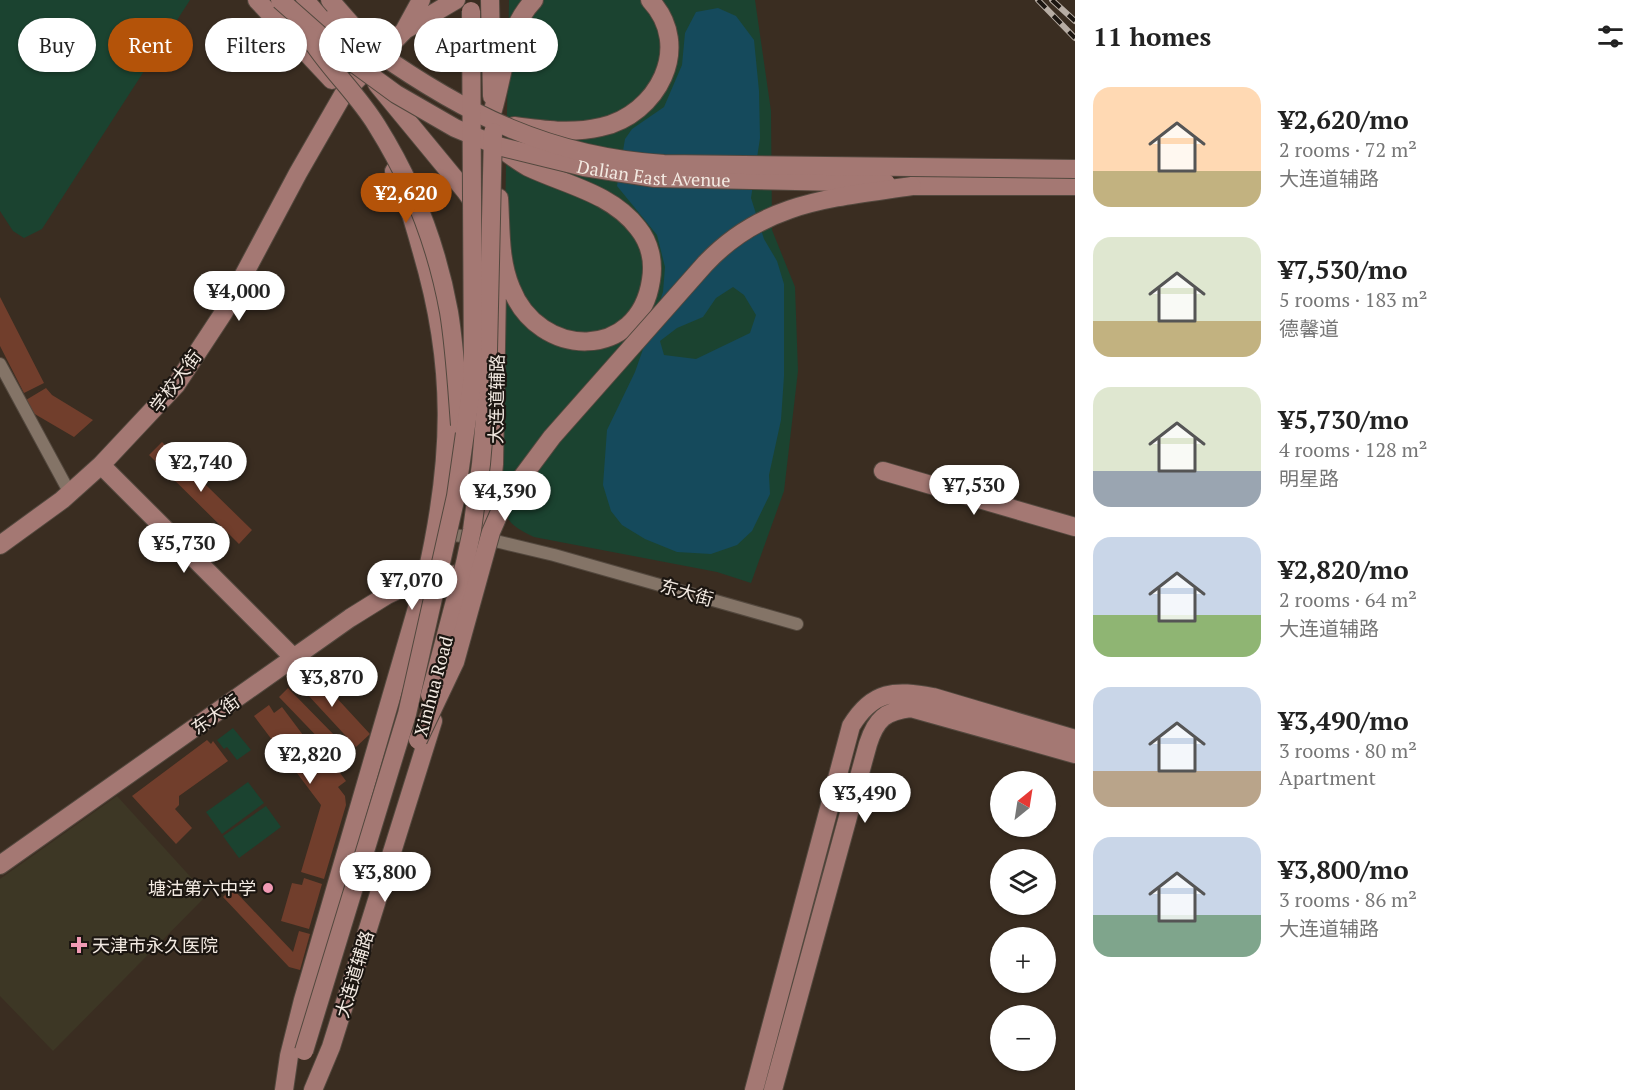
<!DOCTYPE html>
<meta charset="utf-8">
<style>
:root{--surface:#fff;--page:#f6f6f6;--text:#222;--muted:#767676;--accent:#b45309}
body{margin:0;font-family:"PT Serif","Noto Sans SC",serif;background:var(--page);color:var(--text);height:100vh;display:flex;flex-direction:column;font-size:22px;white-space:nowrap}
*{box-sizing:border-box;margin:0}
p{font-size:20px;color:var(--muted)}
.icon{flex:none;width:33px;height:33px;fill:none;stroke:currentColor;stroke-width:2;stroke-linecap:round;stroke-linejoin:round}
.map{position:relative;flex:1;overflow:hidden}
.side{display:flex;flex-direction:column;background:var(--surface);width:570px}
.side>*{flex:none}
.hud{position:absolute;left:18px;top:18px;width:570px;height:54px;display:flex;gap:12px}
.needle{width:39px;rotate:30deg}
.buttons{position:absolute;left:990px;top:771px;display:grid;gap:12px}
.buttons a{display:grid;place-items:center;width:66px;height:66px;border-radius:50%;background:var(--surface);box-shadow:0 2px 4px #0004;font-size:30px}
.price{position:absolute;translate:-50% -51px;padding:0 14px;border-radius:21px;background:#fff;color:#222;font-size:20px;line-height:39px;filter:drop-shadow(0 2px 3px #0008)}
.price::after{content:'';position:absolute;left:50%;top:36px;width:18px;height:14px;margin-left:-9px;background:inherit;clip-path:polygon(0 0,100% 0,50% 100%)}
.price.selected{background:var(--accent);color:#fff}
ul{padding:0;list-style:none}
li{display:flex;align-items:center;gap:18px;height:150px;padding:0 18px}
li span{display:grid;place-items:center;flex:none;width:168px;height:120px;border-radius:18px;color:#555}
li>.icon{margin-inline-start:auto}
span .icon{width:72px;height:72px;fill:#fffc;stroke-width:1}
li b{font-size:26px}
h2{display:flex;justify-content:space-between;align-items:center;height:72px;padding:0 18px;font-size:26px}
.tag{padding:0 21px;border-radius:27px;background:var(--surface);box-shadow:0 2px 4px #0004;font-size:21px;line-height:54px}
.tag.selected{background:var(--accent);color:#fff}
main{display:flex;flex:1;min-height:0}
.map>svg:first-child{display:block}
.medical{fill:#3d3725}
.green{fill:#1b4330}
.water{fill:#154a5c;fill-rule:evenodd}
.building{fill:#713e2c}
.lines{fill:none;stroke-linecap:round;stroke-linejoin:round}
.street-casing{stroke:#53483e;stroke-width:14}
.secondary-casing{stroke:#53483e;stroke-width:20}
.street{stroke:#847467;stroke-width:12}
.secondary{stroke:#a47873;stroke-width:18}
.rail-casing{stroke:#b7ada4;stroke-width:6}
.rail{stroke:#1c1611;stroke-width:4;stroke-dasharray:11;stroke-linecap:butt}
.secondary-bridge-casing{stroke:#53483e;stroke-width:20;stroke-linecap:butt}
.secondary-bridge{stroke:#a47873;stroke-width:18}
.poi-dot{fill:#f19ab4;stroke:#1c1611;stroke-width:2}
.labels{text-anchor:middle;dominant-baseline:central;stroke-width:4.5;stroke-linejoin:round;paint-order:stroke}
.street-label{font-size:18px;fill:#f3eae2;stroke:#1c1611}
.poi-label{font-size:18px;fill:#f3eae2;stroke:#1c1611;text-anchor:end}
</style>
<main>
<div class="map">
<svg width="1075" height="1090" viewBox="0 0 1075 1090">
<rect width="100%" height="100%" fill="#3a2d21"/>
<path class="medical" d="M117,796L207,895L53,1051L0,996V879Z"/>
<path class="green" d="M0,0H190L42,229L24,238L13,231L0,211Z
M509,0H755L771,111L772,230L795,287L798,371L784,491L751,583L717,572L534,537C511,526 508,523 500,500Z
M233,728L251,750L237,760L227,747L224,749L217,740Z
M248,782L264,803L222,834L206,812Z
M266,806L281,827L239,858L223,836Z"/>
<path class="water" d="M718,8L736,16L754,40L759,91L760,138L751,198L764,239L777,261L784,284V376L781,420L769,475L770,494L752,531L737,545L711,554L677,552L645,539L622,525L611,511L603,485L607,430L635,372L663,292L665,267L657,235L617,186L625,139L632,129L664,107L682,65L685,33L696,12ZM733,287L744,295L756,315L750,333L696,359L664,355L660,341L677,328L703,317L716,298Z"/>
<path class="building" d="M0,297L44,383L24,393L0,346Z
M46,388L52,395L93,420L74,437L33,413L26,400Z
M162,442L252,530L239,544L149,455Z
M309,668L370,734L356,747L295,681Z
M288,688L338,739L328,748L279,697Z
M269,705L274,713L282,707L318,755L324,751L346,781L338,787L345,796L346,805L324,879L301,872L321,805L254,716Z
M207,740L211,744L213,741L228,761L179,796V805L175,809L192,828L176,844L132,796Z
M304,878L322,884L309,929L281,921L292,883L302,885Z
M232,888L293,952L299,931L310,934L300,970L289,967L223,897Z"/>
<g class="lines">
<defs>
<path id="street" d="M0,364L66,486L73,490
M441,534L483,538L554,555L797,624"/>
<path id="secondary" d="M257,0L332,80
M305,0L355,58
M330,0L351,24
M490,0L492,96
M332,19L374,50
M405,30L456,0
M377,84L466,192L485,219L490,237
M493,110C504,73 506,29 534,0
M514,126C543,130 572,134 601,127C657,115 694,47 650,0
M498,146C507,153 517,161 528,167C566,185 611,193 638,228C650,243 654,262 651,280C639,361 539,360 511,288C499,260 501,228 499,198
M912,186H1075
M101,465L294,658
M883,471L1075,527
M481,544L490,503L494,464L497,288
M0,545L62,500L101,465L176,385L224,312L298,173L344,93L404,31L421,0
M0,865L350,618L387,595L426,577L473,573
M284,1090L289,1056L303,1000L426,577C453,459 456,366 421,249C414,223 406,195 394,171
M313,1090L331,1047L433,721
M754,1090L851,726C873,690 895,690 933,697L1075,739
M773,1090L868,744C876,719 885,711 911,708L1075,754"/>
</defs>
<use href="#street" class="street-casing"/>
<use href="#secondary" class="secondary-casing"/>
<use href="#street" class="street"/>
<use href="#secondary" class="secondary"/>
<defs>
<path id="rail" d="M1038,0L1075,38
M1052,0L1075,21"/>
</defs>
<use href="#rail" class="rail-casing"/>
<use href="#rail" class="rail"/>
<defs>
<g id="secondary-bridge">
<path id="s1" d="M280,0L340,53L396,94L455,128L498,146L584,167L655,178L886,183"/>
<path d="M308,35C328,68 357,93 377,126C412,182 437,246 449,312C455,349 457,387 460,425"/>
<path d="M374,50C465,114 550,157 664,164L1075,169"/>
<path d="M430,695L465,563L472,530L481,464L487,394L493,132"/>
<path d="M418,740L455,662L491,532L505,500L552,437L705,264C764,201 833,198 912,186"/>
<path d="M304,1051L407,714L456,496L473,377L471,11"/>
</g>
</defs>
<use href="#secondary-bridge" class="secondary-bridge-casing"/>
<use href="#secondary-bridge" class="secondary-bridge"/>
</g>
<g class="poi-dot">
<circle cx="268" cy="888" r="6"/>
<path d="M76 936h6v6h6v6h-6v6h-6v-6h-6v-6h6z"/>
</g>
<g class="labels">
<g class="street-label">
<text stroke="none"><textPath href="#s1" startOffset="423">Dalian East Avenue</textPath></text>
<text transform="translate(175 381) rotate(-53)">学校大街</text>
<text transform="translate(496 399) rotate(-89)">大连道辅路</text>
<text transform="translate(687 592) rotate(16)">东大街</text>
<text transform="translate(433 686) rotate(-75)">Xinhua Road</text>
<text transform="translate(215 714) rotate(-35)">东大街</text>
<text transform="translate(354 974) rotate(-73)">大连道辅路</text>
</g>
<g class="poi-label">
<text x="256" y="888">塘沽第六中学</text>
<text x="92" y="945" text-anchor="start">天津市永久医院</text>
</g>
</g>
</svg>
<div class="buttons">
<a><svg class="needle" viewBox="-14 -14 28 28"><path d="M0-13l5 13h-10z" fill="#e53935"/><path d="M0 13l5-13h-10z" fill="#767676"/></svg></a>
<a><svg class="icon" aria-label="layers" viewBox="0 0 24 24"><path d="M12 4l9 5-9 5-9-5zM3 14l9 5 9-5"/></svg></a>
<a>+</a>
<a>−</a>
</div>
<b class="price selected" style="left:406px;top:224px">¥2,620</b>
<b class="price" style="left:239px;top:322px">¥4,000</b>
<b class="price" style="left:201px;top:493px">¥2,740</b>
<b class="price" style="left:974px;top:516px">¥7,530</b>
<b class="price" style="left:505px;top:522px">¥4,390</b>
<b class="price" style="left:184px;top:574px">¥5,730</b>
<b class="price" style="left:412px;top:611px">¥7,070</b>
<b class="price" style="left:332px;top:708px">¥3,870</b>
<b class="price" style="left:310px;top:785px">¥2,820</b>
<b class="price" style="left:865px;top:824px">¥3,490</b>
<b class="price" style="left:385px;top:903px">¥3,800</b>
<div class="hud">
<a class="tag">Buy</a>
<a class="tag selected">Rent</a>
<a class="tag">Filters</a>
<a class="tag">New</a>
<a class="tag">Apartment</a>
</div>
</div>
<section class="side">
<h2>11 homes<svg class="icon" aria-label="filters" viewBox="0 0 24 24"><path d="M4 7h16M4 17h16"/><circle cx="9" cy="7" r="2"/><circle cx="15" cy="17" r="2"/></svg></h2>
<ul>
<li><span style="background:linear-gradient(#ffd9b3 70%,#c2b280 0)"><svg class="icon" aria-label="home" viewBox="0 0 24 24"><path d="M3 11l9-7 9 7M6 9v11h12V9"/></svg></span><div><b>¥2,620/mo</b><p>2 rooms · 72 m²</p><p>大连道辅路</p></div></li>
<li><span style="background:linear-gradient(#dfe7d0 70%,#c2b280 0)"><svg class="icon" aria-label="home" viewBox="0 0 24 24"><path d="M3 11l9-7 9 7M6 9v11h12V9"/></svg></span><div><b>¥7,530/mo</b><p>5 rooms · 183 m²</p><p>德馨道</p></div></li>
<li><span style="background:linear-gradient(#dfe7d0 70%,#9aa5b1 0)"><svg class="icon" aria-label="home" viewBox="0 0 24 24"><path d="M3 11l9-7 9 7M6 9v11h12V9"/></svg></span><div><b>¥5,730/mo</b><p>4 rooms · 128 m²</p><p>明星路</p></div></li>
<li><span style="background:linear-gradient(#c9d6e8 65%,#8fb573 0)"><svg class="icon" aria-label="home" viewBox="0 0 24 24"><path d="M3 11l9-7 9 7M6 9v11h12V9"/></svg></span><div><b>¥2,820/mo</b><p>2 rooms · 64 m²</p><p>大连道辅路</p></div></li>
<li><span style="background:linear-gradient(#c9d6e8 70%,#b9a48a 0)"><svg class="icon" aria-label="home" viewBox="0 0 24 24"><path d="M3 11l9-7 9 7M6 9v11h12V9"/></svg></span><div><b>¥3,490/mo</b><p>3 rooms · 80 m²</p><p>Apartment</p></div></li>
<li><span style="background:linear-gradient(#c9d6e8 65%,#7fa58c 0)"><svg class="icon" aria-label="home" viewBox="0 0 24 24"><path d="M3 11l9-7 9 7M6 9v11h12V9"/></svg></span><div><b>¥3,800/mo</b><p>3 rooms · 86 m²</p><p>大连道辅路</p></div></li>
</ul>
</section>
</main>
